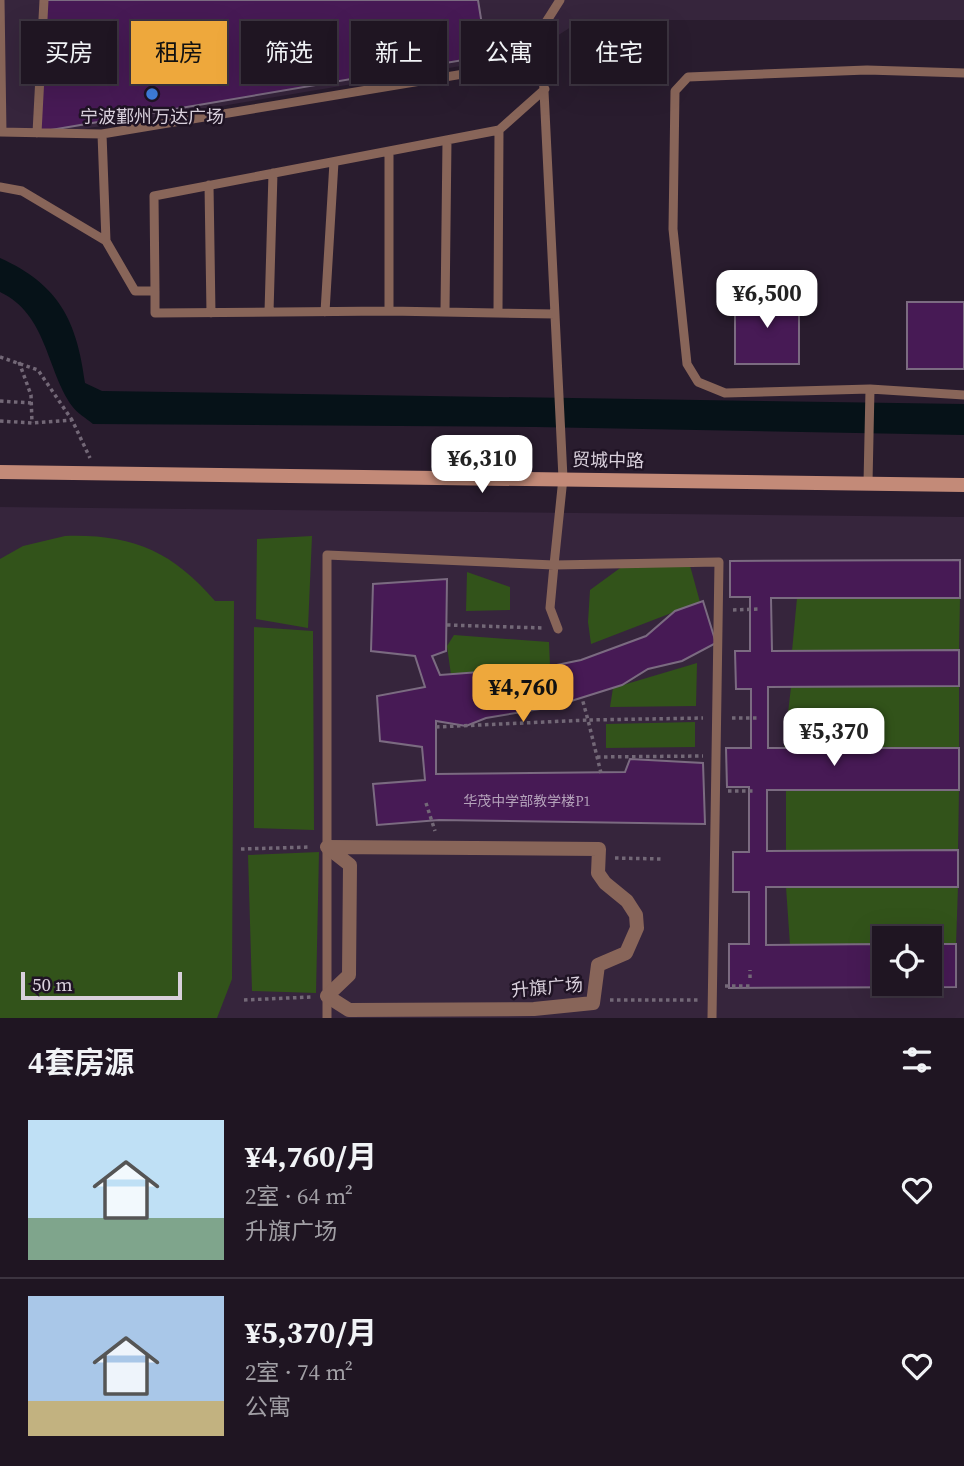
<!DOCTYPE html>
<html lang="zh">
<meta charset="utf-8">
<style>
:root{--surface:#1f1522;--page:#2c222f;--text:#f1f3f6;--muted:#a19fa5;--line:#3c3440;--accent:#eea83c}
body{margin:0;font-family:"Source Serif 4","Noto Sans SC",serif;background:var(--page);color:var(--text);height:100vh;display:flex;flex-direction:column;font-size:26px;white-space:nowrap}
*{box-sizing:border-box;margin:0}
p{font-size:23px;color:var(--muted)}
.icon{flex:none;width:38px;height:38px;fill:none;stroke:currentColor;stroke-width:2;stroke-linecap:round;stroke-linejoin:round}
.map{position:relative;height:1018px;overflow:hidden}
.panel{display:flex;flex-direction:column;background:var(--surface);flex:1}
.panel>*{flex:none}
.guide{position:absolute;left:21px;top:21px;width:922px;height:63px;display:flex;gap:14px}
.tools{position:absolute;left:872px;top:926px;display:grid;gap:14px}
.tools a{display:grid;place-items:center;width:70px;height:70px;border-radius:0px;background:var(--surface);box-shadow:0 7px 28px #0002,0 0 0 2px var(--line);font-size:35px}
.scale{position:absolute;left:21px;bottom:18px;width:161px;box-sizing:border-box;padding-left:7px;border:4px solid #d9d0dc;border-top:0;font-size:19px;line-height:24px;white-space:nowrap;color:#d9d0dc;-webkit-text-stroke:5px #1f1324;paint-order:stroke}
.price{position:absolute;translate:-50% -60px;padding:0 16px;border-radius:14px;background:#fff;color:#222;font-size:23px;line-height:46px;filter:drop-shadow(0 2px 4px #0008)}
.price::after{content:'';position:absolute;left:50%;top:42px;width:21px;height:16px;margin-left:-10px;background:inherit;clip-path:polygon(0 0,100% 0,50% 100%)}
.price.current{background:var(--accent);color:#111}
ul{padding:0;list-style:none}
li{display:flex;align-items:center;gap:21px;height:175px;padding:0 28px}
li+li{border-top:2px solid var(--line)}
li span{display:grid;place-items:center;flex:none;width:196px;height:140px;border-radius:0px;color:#555}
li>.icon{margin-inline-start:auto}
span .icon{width:84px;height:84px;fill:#fffc;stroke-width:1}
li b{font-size:30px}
h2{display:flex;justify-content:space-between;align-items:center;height:84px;padding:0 28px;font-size:30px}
.chip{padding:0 24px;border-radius:0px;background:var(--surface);box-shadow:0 7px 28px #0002,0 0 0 2px var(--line);font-size:24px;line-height:63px}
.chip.current{background:var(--accent);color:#111}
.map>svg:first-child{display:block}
.built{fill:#36253c;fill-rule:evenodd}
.green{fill:#32531a}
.water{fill:#061218}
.building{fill:#471a55;stroke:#7b6b81;stroke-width:2}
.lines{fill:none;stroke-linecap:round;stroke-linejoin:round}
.path{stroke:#736877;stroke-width:3.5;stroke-dasharray:3.5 3.5;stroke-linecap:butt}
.lane{stroke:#886559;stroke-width:9}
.street{stroke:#886559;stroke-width:14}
.secondary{stroke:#c38a78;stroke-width:14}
.shop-dot{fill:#3f7fe0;stroke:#1f1324;stroke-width:2.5}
.labels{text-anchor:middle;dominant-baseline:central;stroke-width:5;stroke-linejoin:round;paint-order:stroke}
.number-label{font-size:14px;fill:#b4a2ba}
.poi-label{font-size:18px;fill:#d9d0dc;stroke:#1f1324}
.street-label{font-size:18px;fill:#d9d0dc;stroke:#1f1324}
</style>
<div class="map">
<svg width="964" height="1018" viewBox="0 0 964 1018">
<rect width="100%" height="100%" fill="#291c2e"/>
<path class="built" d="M0,0H964V20H582L527,55L71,131L0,130Z
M0,507L964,517V1018H0ZM884,938H929V984H884Z"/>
<path class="green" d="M65,536C131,534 171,550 215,601H234L232,979L217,1018H0V559L23,546Z
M312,536L308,628L256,619L257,539Z
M689,562L700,602L591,644L588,622L590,590L627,563Z
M467,572L510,587V610L466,611Z
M797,598H960L959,650L792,651Z
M254,627L313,631L314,830L254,828Z
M454,635L549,642L550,666L451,675L447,646Z
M697,663L696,706L610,707L613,688Z
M959,686V748H784L791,687Z
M695,722V747L606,748V724Z
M786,790H959L958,850L786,851Z
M319,852L316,993L252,991L248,855Z
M786,887H958L956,944H929V938H884V944L790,945Z"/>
<path class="water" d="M0,258C60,285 77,322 85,383L102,391L964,404V435L536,427L93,424C86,418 77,413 72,406C46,369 47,314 0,292Z"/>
<path class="building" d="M46,0H478L487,56L39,132Z
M735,297H799V364H735Z
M907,302H964V369H907Z
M960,560V598H771L772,651L959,650V686L768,687V748H959V790H767V851L958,850V887H766V945L884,944V984H929V944H956V987L729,988V944H749V892H733V852H749V787H727L726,748H751V689H736L735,651H750V597H730V561Z
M447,579L446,651L432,656L440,675L547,667L581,660L646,636L675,611L703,601L716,643L682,661L648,669L622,685L552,707L486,718L466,726L436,721V774L625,772L630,759L703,763L705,824L439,820L377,825L373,784L425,780L422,747L380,741L377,696L425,687L415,656L371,651L373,584Z"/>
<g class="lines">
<path class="path" d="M0,357L38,370L72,420
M19,362L31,395L32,423
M0,401L31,403
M0,421L32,423L72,420L90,458
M733,610L760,609
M447,625L543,628
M732,718H757
M436,727L588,720L582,698
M597,757L703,756
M601,773L588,720L703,718
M728,791H755
M426,803L435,831
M241,849L311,847
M615,858L661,859
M750,978V970
M725,986H750
M244,1000L311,997
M610,1000H700"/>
<path class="lane" d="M0,0L2,132
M964,73L867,70L688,77L675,91L673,229L687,364L698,382L725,393L870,389L964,395
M499,130L545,89
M0,132L102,134
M37,133L44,0
M389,151V311
M209,185L211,313
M0,187L22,191L106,241
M155,291V313L389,311L555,314
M445,311L447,140
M269,312L273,173
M325,312L334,162
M498,312L499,130L154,196L155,291H135L106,241L102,134L542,61
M868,483L870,389
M558,629L550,608L554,565L719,562L712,1018
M327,1018V555L554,565L563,478L541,30L560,0"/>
<path class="street" d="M327,847L599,849L598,873L605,883L627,901L636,915L637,928L626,953L598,965L593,1003L534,1009L349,1010L327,996L349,975L350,865Z"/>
<path class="secondary" d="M0,472L964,485"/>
</g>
<circle class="shop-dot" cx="152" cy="94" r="7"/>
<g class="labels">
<g class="number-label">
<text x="527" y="801">华茂中学部教学楼P1</text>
</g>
<g class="poi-label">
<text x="152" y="116">宁波鄞州万达广场</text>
</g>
<g class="street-label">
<text transform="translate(608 460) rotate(1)">贸城中路</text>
<text transform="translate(547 987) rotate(-5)">升旗广场</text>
</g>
</g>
</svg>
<div class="tools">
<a><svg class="icon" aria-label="locate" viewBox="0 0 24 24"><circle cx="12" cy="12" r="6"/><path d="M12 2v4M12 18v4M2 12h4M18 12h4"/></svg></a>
</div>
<div class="scale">50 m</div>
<b class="price" style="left:767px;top:330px">¥6,500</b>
<b class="price" style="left:482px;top:495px">¥6,310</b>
<b class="price current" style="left:523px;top:724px">¥4,760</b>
<b class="price" style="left:834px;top:768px">¥5,370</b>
<div class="guide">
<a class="chip">买房</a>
<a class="chip current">租房</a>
<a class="chip">筛选</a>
<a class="chip">新上</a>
<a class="chip">公寓</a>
<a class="chip">住宅</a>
</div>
</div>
<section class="panel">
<h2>4套房源<svg class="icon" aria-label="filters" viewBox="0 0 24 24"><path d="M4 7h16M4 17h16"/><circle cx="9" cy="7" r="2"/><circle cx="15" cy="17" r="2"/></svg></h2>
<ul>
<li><span style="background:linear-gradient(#bfe0f5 70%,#7fa58c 0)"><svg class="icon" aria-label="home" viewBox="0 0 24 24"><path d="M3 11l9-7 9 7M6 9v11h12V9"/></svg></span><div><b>¥4,760/月</b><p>2室 · 64 m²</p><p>升旗广场</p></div><svg class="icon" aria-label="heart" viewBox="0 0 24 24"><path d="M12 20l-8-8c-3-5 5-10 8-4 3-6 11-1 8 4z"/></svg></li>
<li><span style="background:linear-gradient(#a9c7e8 75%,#c2b280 0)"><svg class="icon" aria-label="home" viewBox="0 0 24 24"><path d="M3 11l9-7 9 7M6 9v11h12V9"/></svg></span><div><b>¥5,370/月</b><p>2室 · 74 m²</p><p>公寓</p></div><svg class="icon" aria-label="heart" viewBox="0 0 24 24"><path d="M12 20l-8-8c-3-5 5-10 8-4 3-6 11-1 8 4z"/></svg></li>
</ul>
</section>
